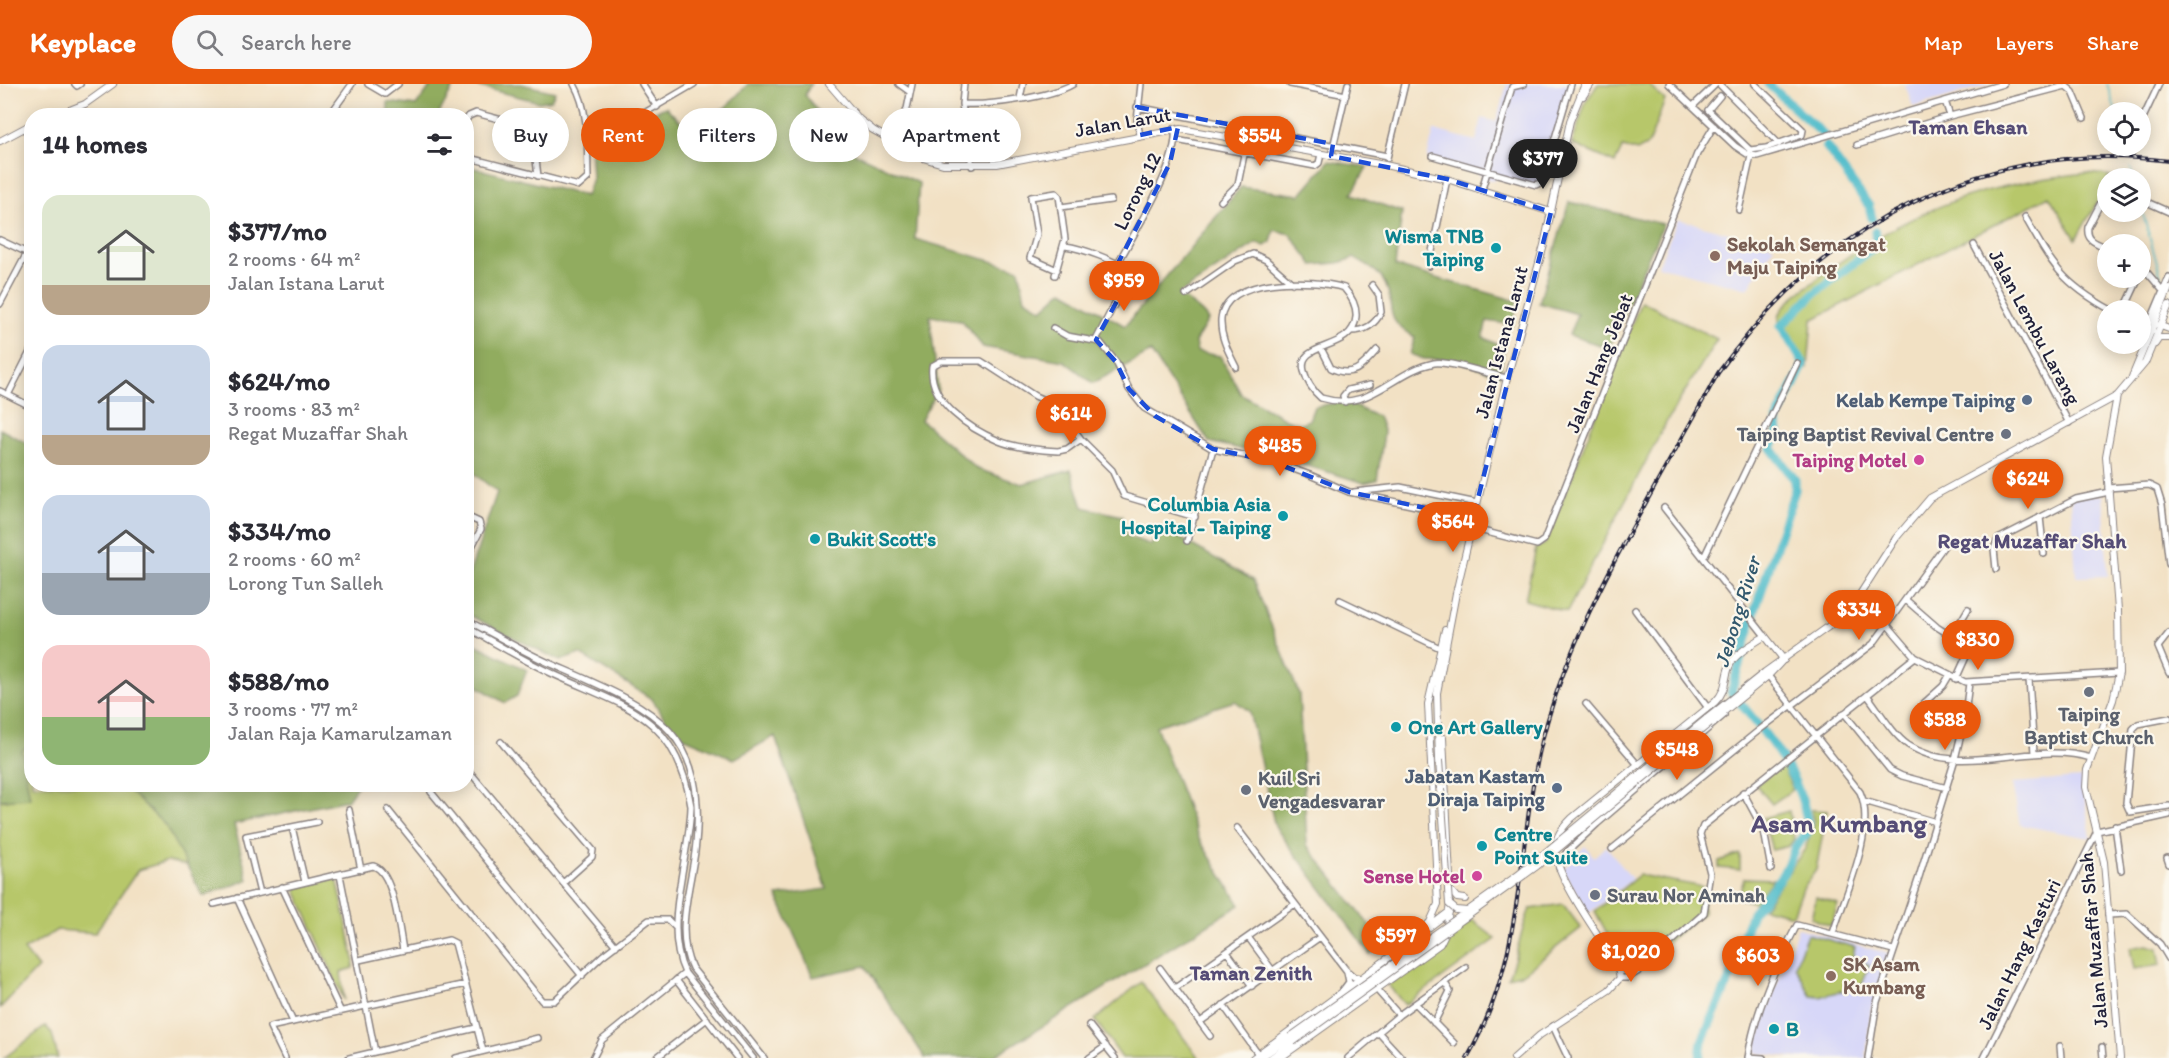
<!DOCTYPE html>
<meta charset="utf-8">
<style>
:root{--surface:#fff;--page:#f7f7f7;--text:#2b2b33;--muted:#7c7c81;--accent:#ea580c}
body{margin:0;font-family:Itim,sans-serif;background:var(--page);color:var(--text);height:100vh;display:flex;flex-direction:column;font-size:22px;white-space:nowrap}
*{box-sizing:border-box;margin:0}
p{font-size:20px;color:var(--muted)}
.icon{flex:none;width:33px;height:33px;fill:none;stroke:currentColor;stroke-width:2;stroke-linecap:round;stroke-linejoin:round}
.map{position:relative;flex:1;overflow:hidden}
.drawer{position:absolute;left:24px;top:24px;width:450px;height:684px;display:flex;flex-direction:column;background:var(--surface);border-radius:24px;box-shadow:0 3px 15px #0003}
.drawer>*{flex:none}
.top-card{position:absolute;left:492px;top:24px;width:570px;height:54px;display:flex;gap:12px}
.controls{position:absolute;left:2097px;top:18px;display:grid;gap:12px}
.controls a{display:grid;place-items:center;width:54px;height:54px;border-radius:50%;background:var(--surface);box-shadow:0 3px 15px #0003;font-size:30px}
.price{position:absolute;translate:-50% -51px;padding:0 14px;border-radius:21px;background:var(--accent);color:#fff;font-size:20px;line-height:39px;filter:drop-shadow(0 2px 3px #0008)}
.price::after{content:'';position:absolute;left:50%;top:36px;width:18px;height:14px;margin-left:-9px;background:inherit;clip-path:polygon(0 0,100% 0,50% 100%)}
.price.active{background:#222;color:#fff}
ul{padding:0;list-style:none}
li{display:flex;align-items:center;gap:18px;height:150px;padding:0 18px}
li span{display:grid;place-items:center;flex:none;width:168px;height:120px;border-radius:18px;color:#555}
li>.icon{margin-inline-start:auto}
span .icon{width:72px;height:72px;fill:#fffc;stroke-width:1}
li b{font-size:26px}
h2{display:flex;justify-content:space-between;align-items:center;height:72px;padding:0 18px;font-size:26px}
.pill{padding:0 21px;border-radius:27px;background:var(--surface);box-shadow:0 3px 15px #0003;font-size:21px;line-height:54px}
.pill.active{background:var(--accent);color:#fff}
header{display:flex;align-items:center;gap:36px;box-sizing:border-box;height:84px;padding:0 30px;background:var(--accent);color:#fff}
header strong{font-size:28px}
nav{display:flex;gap:33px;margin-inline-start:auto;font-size:21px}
.search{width:420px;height:54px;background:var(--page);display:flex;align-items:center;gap:15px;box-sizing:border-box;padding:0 21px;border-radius:33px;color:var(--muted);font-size:22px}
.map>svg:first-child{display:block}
.built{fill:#d7d7f8}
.green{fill:#b7c76a;stroke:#6c7452;stroke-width:1.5}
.forest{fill:#91ac5e;stroke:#5a674c;stroke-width:1.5}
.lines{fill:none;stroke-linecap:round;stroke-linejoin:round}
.stream{stroke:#4fbcca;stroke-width:1.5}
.river{stroke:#4fbcca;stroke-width:9}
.minor-casing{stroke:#8a8280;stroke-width:8}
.major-casing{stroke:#8a8280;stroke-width:8}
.minor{stroke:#fff;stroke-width:5}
.major{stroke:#fff;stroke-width:6}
.rail-casing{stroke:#22223b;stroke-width:4}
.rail{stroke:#fbf7ec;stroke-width:1.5;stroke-dasharray:4.5;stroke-linecap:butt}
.major-bridge-casing{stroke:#8a8280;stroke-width:8;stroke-linecap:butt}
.major-bridge{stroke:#fff;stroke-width:6}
.marked{fill:none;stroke:#1d4ed8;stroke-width:4.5;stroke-dasharray:12 8;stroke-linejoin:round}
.culture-dot{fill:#0f9aa8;stroke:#fbf7ec;stroke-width:2}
.education-dot{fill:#8d6e63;stroke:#fbf7ec;stroke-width:2}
.service-dot{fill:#5c6f8a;stroke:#fbf7ec;stroke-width:2}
.worship-dot{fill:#6b7280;stroke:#fbf7ec;stroke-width:2}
.hotel-dot{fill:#d1479c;stroke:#fbf7ec;stroke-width:2}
.labels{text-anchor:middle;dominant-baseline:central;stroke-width:4.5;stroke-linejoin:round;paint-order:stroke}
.street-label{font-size:20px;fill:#22223b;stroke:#fbf7ec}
.culture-label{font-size:20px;font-weight:bold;fill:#0d838f;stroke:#fbf7ec;text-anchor:start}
.education-label{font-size:20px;font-weight:bold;fill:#785e54;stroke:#fbf7ec;text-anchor:start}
.service-label{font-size:20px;font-weight:bold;fill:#4e5e75;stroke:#fbf7ec;text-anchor:end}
.worship-label{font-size:20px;font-weight:bold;fill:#5b616d;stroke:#fbf7ec;text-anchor:start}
.hotel-label{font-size:20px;font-weight:bold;fill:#b23c85;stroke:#fbf7ec;text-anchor:end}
.neighbourhood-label{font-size:21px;font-weight:bold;fill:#554c76;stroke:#fbf7ec}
.water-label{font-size:21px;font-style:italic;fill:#32586d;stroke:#fbf7ec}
.district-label{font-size:26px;font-weight:bold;fill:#554c76;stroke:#fbf7ec}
</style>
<header>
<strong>Keyplace</strong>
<div class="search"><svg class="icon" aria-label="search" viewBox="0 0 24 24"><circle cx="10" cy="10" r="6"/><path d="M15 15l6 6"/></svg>Search here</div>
<nav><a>Map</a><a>Layers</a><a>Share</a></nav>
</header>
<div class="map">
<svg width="2169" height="974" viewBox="0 0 2169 974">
<rect width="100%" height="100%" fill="#fbf7ec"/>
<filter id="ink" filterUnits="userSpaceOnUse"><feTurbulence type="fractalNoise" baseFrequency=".0167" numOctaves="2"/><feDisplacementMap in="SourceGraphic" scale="12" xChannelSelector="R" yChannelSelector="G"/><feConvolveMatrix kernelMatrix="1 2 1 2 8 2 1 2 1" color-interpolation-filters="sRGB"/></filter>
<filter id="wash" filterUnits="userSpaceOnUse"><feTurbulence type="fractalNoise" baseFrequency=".008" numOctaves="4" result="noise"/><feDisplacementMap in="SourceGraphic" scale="24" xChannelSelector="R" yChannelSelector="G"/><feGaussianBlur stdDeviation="1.35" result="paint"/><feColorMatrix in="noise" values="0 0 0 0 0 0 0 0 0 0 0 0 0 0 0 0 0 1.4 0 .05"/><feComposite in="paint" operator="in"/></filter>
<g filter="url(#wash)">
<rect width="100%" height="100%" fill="#f2e1c4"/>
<path class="built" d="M1507,0H1576L1569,5L1543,99L1532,104L1496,94L1494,97L1482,93L1477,88L1427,74L1434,46L1476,57L1482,34L1496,38Z
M1905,0H1992L1913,23Z
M1678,135L1774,162L1748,205L1658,182Z
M2103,411L2108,492L2076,493L2071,413Z
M2081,694L2091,754L2020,741L2012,699Z
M1585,762L1594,773L1606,762L1632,795L1589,829L1563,786Z
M1798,844L1890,870L1871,925L1866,974H1800L1755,969L1763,938Z"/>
<path class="green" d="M1598,0H1648L1665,16L1648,61L1637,67L1623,63L1615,79L1572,60L1586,17Z
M2088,89L2112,92L2108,94L2107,101L2076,155L2049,112L1812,236L1808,283C1801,272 1780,247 1779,236C1778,222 1803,206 1812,199C1900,129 1977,100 2088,89Z
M1641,217L1717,255L1667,337L1567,528L1525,516L1536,464L1545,460Z
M31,658L32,700L123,701L165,741L189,782L167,777L138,786L95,849L57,846L24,866L38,884L0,924V716L7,717L22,667Z
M1781,680L1793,705L1772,720L1756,701Z
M1811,726L1827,727L1816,786L1803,804L1793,831L1763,824L1805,765L1814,740Z
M1789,727L1794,755L1789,762L1772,766L1763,734Z
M1740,770V786L1719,784V777Z
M1639,791L1704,803L1703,829L1634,885L1632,880L1623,879L1595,827Z
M337,794L354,875L353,884L341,888L344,916L295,804Z
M1744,794L1773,795L1755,819L1738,814Z
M1816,813L1838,820L1831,842L1811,834Z
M1563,820L1581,844L1524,889L1508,893C1518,871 1520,847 1530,825Z
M1472,836L1496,855L1405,921L1388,901Z
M1807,850L1855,863L1852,875L1869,881L1862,901L1820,913L1811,912L1795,882Z
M2147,861L2158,864L2161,881L2134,885L2130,864Z
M1141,898L1199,974H1122L1095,936Z
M46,942L52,950L58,974H4Z"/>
<path class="forest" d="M432,0H455L438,31H388V18L416,22Z
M468,0H521L555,8L551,16L539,18Z
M748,0H811L805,11L846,65L919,99L915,155L1019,185L1025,215L1042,225L1063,206L1125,242L1241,103L1300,111L1329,77L1367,83L1352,110L1402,128L1395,182L1517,217L1513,241L1487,237L1483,253L1504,264L1500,291L1457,276L1424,275L1410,270L1415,253C1378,234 1399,220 1382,194C1376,185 1363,180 1354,174L1338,179L1313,181L1290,150L1274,146L1271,158L1265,162L1256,159L1179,210C1189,220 1201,224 1208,236L1195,258L1197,268L1220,272L1241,310L1286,335L1299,340L1309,336L1314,323C1325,321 1340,316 1350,320C1360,324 1366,329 1378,332L1384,349L1377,396L1364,399L1278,373L1209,358L1151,268L1093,299L1064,277L983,263L961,236L930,232L938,305L921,336L977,385L1022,400L1071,386L1083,423L1122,432L1127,452L1151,461L1159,442L1253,496L1299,610L1307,761L1384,860L1370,870L1275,743L1249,627L1235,617L1156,642L1199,755L1240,821L991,974H925L865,882L813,893L777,812L827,805L775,652L734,675L674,649L652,615L580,570L560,577L467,530V496L497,408L467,384L466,82L586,112L592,94L590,54L666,23L685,42L725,24Z
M1569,118L1663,140L1609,264L1569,251L1577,230L1539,219Z
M0,345L32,362V658L22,667L30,714L0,716Z
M467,556L527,586L517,612L505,619L467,596Z
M123,701H358L347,716L234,740L248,796L203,812L165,741Z"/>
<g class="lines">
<path class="stream" d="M2107,0L2116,28
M2130,83L2134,94
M2140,120L2162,197"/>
<path class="river" d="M1768,0L1823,50
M1826,62L1869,122
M1870,126L1872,134
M1700,974L1702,957L1738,876L1743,853L1752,829L1783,790L1796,762L1808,748C1806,695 1763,646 1731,608L1755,526L1795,406V396L1771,364L1778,348L1777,335L1804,280L1781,242L1814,210L1871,166L1876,159L1875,148"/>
</g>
</g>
<g filter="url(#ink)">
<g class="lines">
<defs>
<path id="minor" d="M75,0L77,2L80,0
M368,0L385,10L398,0
M642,0L657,23
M899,0L910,8
M964,0L962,20L972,82
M1290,0L1346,11
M1669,0L1735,62L1747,70L1757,72L2003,0
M1719,0L1779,60
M1720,12L1708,26L1750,66L1766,64L1802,51L1803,46L1755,0
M1020,14L1023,0
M1945,17L1950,32
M962,20C988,22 1051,13 1073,0
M1693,22L1716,0
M1137,23L1387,72
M329,32L352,0
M2143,34L2159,0
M466,36L469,32L476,29L532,44L538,92
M586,38L641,31L694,0
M1140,51L1137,37L1141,0
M1176,56L1315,82L1319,79L1321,70
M892,57L907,25L912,0
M1857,61L1950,32L2066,2L2073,8L2084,34
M1331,72L1348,0
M1433,72L1536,101L1542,98L1571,0
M466,73L579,102L588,94C587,63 590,28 574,0
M1387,74L1405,0
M1482,105L1512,3L1524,0
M2108,105L2088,143C2086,157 2096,159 2108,164
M2140,115L2169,128
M1221,117L1238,100L1247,56
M1061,123L1111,116
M1739,126L1751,72
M2025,133C2052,181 2062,199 2111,226
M0,156L32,171
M1974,161L2069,339
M1065,162C1080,164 1121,177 1130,190L1096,256
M2140,180L2163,207
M1117,181C1135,146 1179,81 1175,44
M1429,182L1447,95
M1055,191L1065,155L1059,112L1056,109L1031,113L1037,150L1030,174L1057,186
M1186,211L1235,177L1253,170L1266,176L1292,199
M0,220L27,169
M2124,226L2139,194
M2150,238L2169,193
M2140,240L2155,248
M1053,244L1067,252L1100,258L1116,278L1129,305L1144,324L1213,365L1271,377L1310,391L1349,408L1473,434
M1351,247C1365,247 1375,241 1381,228L1379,211L1372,201
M1321,264L1331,284C1353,295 1363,282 1377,266
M1236,283C1228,267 1220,253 1221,235C1225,191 1314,195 1344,204C1351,212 1357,222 1356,233C1353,269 1296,256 1304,287C1307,298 1312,306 1321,314C1371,329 1391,288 1434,279C1447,276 1492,291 1507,294
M0,307L32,323
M8,311L32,264
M1345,318L1343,312L1348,306L1370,301
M1081,355L1067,365L1058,367C1041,366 1016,364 999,357C970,345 928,318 932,282L941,277H981L1035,312L1057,322L1081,355L1112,386L1124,412L1195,433
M2108,404L2149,401L2157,405L2162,421L2169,480
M1354,408L1400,403L1477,419
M1664,424L1765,552
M466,432L479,438L481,445L466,474
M2040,433L2044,470
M1471,444L1537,461L1544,456L1697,70L1714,42
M1187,457L1213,365
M1704,473L1797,279
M1996,485L1994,465L1998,455L2076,415L2109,408
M1861,510L1915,573L1965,598L2119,589
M1340,516L1440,564
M1906,516L1937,543L1970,564L1956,595
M1635,526L1708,624
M466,536C496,551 525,569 556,582C653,624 710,645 695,768C690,805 675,850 692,884L764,974
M466,543C494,558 522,576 551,589C624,623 676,629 691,722C690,774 662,841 685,889L753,974
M2169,549L2158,563L2169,589
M1952,552L1968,525
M1766,589L1860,708C1877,745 1845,811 1833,849
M2029,595L2034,669
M1867,611C1879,626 1892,650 1908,661C1960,695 2033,656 2091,674
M1586,620L1638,681
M1923,620L1943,602L1949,592
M1844,629L1890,686L1902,692L1947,704
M2169,634L2138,640L2133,645L2126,719L2130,728L2169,722
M501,658L593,766L592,773L563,799
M469,687L616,862
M431,708L582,892
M1743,708L1764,747L1771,785
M1864,717L1936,738
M349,726L361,786
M388,726L542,917H554L602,872L649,836H668L675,843
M2115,742L2121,786
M292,743L305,798
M1237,744L1346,886L1354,893L1361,894
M1612,765L1758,647L1873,560L1944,462
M2167,774L2169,780
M1559,784L1566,769L1597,740L1724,631
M340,791L375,968
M282,803L341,928
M260,809L246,752L317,738
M237,814L293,938
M214,820L373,782C394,787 399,846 403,866
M2108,831L2127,830L2160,860L2169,875
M1248,853L1273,887
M1227,868L1252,902
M359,876L449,856L455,859L483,967
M1160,884L1210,952
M1620,894H1627L1639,887L1704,829L1710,789L1700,750L1703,742L1915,573
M676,896L737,974
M1175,904L1295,820
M1376,905L1399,931
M1343,906L1349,898L1347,888
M1416,920L1454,959
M1223,921L1258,970
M1200,938L1320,853
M1434,939L1450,907L1445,899
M1089,941L1115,974
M1553,942L1568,974
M1379,949L1402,974
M2060,962L2061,974
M2102,963L2103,974
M1748,973L1763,974
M285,974L270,943L466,900
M349,974L476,944
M456,974L538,954
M593,974L602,956L685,889
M656,974L707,935
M1089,974L1106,962
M1348,974L1399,931L1466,883
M1748,974C1754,929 1776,881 1797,841L1893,866
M1868,974L1877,918L1919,793L1955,675L1964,638L1969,599
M1984,974L2097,747L2169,731"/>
<path id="major" d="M829,0L860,36L873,46L923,74L943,80H997L1181,45L1385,81L1447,95L1551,128
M1583,12L1591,0
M54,32L85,20L113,0
M0,57L32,40
M2158,241L2169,245
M2155,260L2159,254H2169
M2132,293L2169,204
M2117,312L2106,372L2118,526L2119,589L2113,616L2087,686L2086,703L2104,778L2120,974
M1706,635L1765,588L1828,543L1855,518L1896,454L1930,414L2117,312L2145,279L2169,221
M1710,639L1768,592L1783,576
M1443,654L1450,793
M1439,676L1437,609L1456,509L1507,294L1544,161L1570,37L1585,0
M1451,807L1457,814L1465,815
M1428,844L1449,828
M1416,854L1430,838L1438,820L1428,620L1445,546
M1253,974L1418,852
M1260,974L1290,953
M1271,974L1293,958
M1280,974L1440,860L1446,848L1450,819
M1514,974L1540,951L1609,906L1620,894L1617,880C1602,856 1555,792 1555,766C1555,752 1563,743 1572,734L1715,618C1729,604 1723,593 1731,579C1737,568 1755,559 1765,552L1784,576"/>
</defs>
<use href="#minor" class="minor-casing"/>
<use href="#major" class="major-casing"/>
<use href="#minor" class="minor"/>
<use href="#major" class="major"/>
<defs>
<path id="rail" d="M1467,974C1527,871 1515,763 1543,653C1575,529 1657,403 1718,289C1825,140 1982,53 2169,77"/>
</defs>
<use href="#rail" class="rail-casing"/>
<use href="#rail" class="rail"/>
<defs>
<path id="major-bridge" d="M1439,676L1449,820L1456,826L1467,827
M1290,953L1518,791L1706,635
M1293,958L1537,782L1710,639"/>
</defs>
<use href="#major-bridge" class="major-bridge-casing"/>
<use href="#major-bridge" class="major-bridge"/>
</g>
</g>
<path class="marked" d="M1137,23L1333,60L1331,72L1447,95L1551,128L1473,434L1349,408L1271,377L1213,365L1155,332L1129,305L1116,278L1096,256L1132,189L1117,181L1170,79L1178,43L1140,51Z"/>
<g class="culture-dot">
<circle cx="1496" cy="164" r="6"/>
<circle cx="1283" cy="432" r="6"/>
<circle cx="815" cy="455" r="6"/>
<circle cx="1396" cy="643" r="6"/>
<circle cx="1482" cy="762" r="6"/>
<circle cx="1774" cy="945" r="6"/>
</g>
<g class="education-dot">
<circle cx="1715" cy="172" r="6"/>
<circle cx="1831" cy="892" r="6"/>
</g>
<g class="service-dot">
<circle cx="2027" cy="316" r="6"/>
<circle cx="1557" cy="704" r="6"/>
</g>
<g class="worship-dot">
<circle cx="2006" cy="350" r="6"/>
<circle cx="2089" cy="608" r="6"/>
<circle cx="1246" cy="706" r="6"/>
<circle cx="1595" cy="811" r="6"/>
</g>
<g class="hotel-dot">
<circle cx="1919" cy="376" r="6"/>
<circle cx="1477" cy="792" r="6"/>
</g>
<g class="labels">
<g class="street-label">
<text transform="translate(1123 38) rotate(-10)">Jalan Larut</text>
<text transform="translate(1137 107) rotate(-64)">Lorong 12</text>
<text transform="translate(2035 243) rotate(62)">Jalan Lembu Larang</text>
<text transform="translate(1501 258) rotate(-75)">Jalan Istana Larut</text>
<text transform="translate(1599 279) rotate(-68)">Jalan Hang Jebat</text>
<text transform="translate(2093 856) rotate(-95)">Jalan Muzaffar Shah</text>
<text transform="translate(2019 870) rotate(-64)">Jalan Hang Kasturi</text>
</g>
<g class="culture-label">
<text x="1484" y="152" text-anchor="end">Wisma TNB<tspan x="1484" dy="23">Taiping</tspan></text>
<text x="1271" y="420" text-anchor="end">Columbia Asia<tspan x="1271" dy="23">Hospital - Taiping</tspan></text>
<text x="827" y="455">Bukit Scott's</text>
<text x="1408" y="643">One Art Gallery</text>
<text x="1494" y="750">Centre<tspan x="1494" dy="23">Point Suite</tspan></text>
<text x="1786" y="945">B</text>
</g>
<g class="education-label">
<text x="1727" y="160">Sekolah Semangat<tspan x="1727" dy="23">Maju Taiping</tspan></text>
<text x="1843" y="880">SK Asam<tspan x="1843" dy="23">Kumbang</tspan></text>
</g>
<g class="service-label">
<text x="2015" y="316">Kelab Kempe Taiping</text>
<text x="1545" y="692">Jabatan Kastam<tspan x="1545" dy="23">Diraja Taiping</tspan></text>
</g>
<g class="worship-label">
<text x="1994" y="350" text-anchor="end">Taiping Baptist Revival Centre</text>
<text x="2089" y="630" text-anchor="middle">Taiping<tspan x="2089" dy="23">Baptist Church</tspan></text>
<text x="1258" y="694">Kuil Sri<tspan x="1258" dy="23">Vengadesvarar</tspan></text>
<text x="1607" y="811">Surau Nor Aminah</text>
</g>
<g class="hotel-label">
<text x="1907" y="376">Taiping Motel</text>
<text x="1465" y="792">Sense Hotel</text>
</g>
<g class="neighbourhood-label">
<text x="1968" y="42">Taman Ehsan</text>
<text x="2032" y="456">Regat Muzaffar Shah</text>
<text x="1251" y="888">Taman Zenith</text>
</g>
<g class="water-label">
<text transform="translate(1737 528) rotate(-73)">Jebong River</text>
</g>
<g class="district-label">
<text x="1839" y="739">Asam Kumbang</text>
</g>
</g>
</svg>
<div class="controls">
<a><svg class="icon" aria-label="locate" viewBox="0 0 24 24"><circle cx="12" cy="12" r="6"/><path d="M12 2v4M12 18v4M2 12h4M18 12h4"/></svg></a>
<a><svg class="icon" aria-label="layers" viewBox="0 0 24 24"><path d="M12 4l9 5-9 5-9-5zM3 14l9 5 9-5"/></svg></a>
<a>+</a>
<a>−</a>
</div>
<b class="price" style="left:1260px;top:83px">$554</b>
<b class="price active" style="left:1543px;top:106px">$377</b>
<b class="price" style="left:1124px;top:228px">$959</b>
<b class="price" style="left:1071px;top:361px">$614</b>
<b class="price" style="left:1280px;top:393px">$485</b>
<b class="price" style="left:2028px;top:426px">$624</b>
<b class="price" style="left:1453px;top:469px">$564</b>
<b class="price" style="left:1859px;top:557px">$334</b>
<b class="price" style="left:1978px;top:587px">$830</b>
<b class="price" style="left:1945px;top:667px">$588</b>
<b class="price" style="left:1677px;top:697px">$548</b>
<b class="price" style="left:1396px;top:883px">$597</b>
<b class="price" style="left:1631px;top:899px">$1,020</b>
<b class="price" style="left:1758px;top:903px">$603</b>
<div class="top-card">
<a class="pill">Buy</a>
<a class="pill active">Rent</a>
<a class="pill">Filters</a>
<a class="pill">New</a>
<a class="pill">Apartment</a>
</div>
<section class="drawer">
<h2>14 homes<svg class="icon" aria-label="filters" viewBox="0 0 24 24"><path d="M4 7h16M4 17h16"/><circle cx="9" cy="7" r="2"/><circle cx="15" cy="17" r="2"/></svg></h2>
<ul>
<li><span style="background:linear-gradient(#dfe7d0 75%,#b9a48a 0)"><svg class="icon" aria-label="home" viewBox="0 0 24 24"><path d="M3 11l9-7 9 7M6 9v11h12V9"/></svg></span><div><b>$377/mo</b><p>2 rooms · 64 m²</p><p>Jalan Istana Larut</p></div></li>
<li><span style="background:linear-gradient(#c9d6e8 75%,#b9a48a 0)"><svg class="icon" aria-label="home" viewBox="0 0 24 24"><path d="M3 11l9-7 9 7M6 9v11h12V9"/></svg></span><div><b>$624/mo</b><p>3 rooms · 83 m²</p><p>Regat Muzaffar Shah</p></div></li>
<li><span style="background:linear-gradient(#c9d6e8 65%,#9aa5b1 0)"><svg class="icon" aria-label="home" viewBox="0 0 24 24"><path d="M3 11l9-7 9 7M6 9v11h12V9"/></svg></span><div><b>$334/mo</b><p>2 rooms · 60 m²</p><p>Lorong Tun Salleh</p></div></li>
<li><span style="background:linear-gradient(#f6c9c9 60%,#8fb573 0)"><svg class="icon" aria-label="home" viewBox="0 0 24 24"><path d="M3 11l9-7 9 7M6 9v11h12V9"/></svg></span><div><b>$588/mo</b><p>3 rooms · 77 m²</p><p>Jalan Raja Kamarulzaman</p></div></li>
</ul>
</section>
</div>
